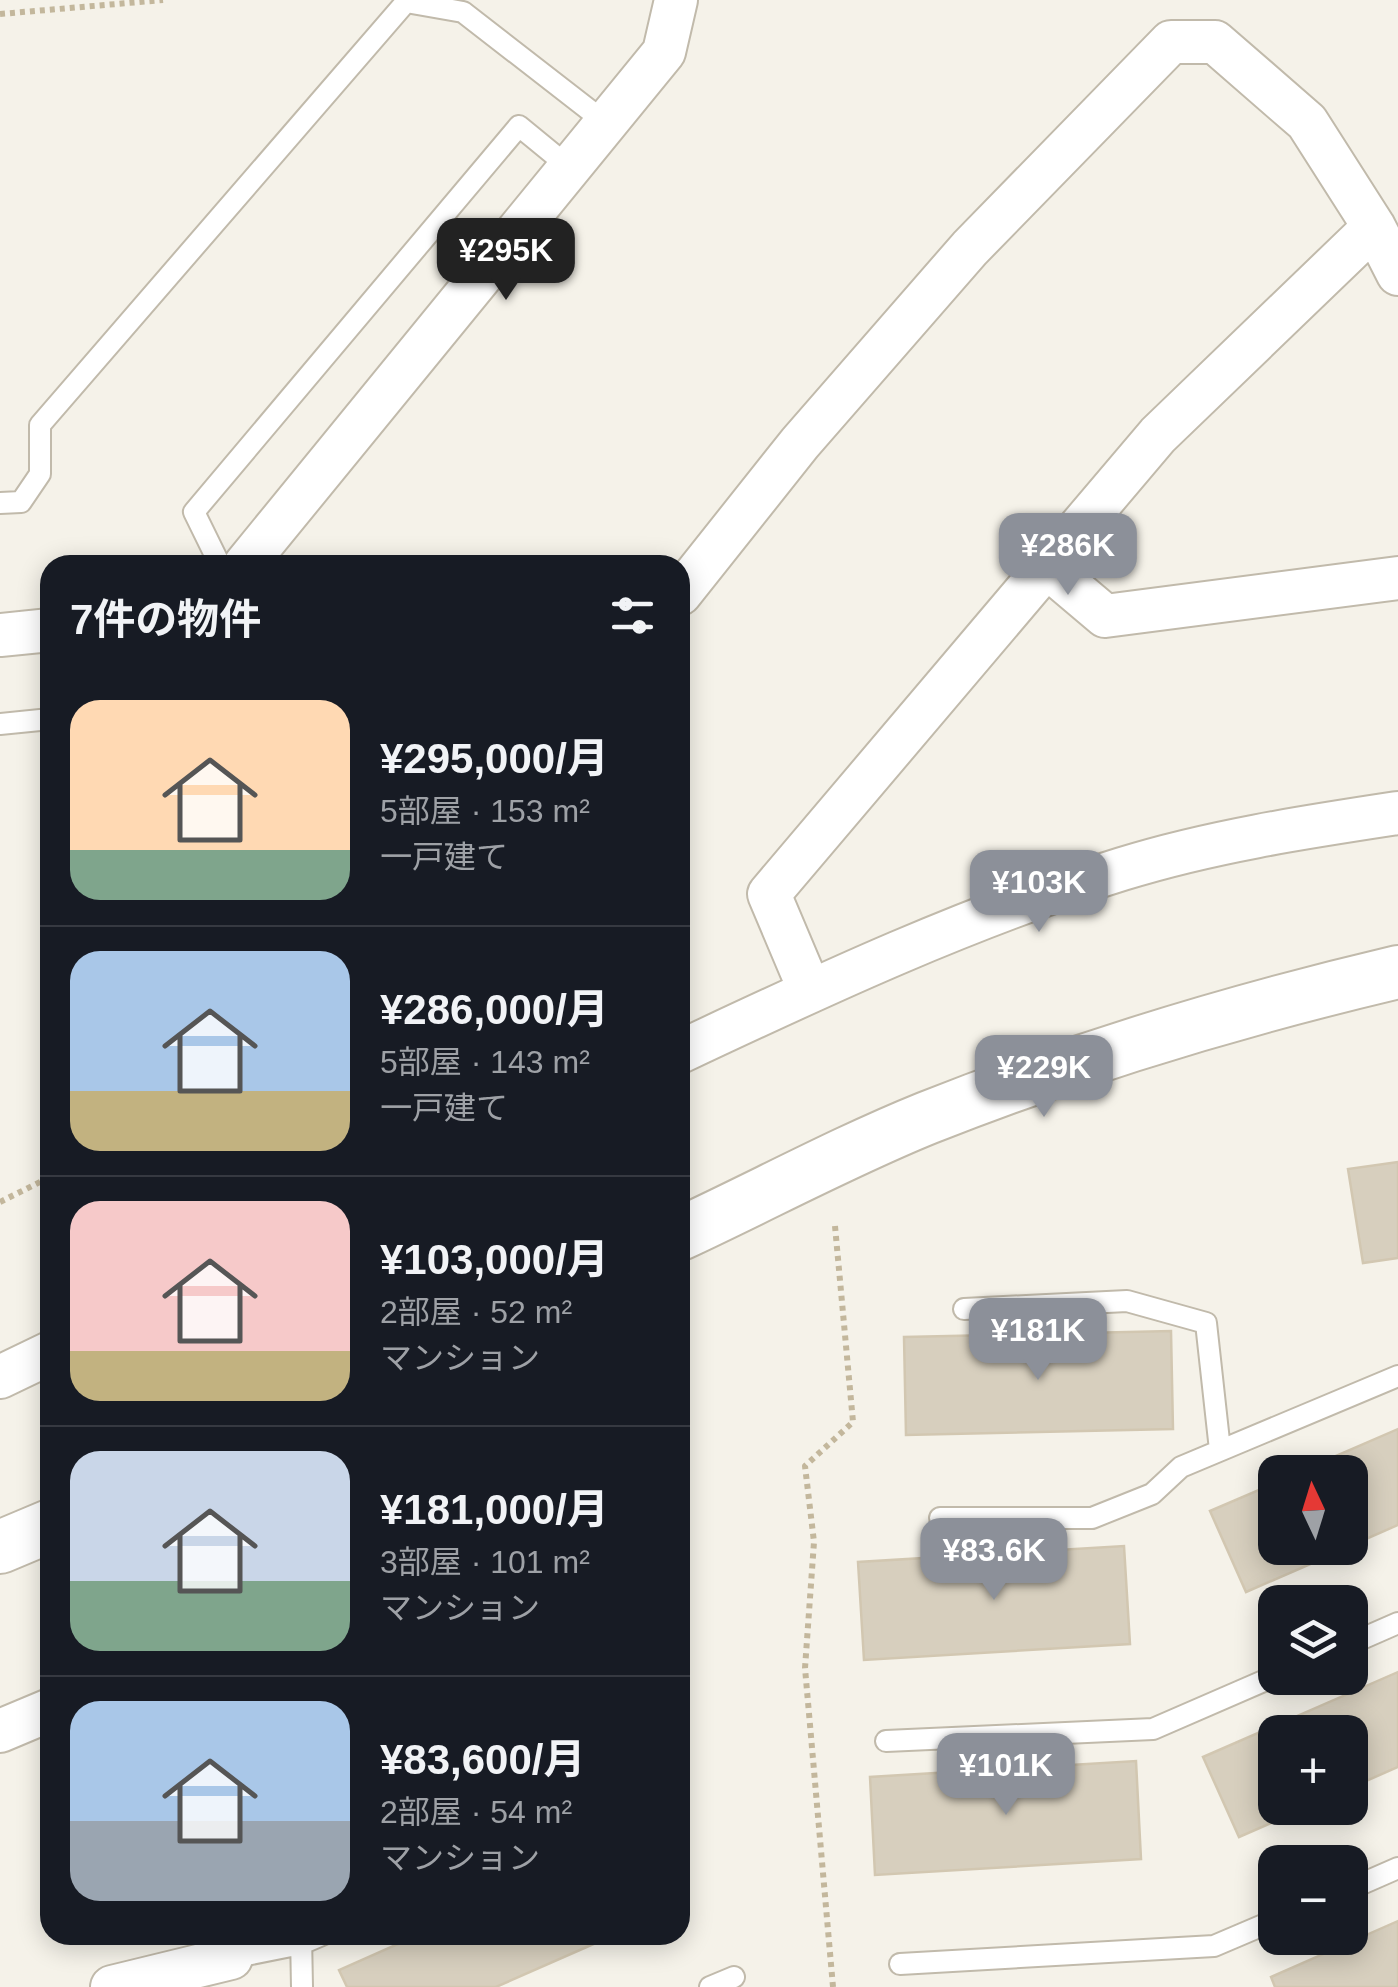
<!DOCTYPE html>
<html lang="ja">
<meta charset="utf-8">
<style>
:root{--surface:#171b24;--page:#242831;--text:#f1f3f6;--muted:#9ea1a6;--line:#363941;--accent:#8c9099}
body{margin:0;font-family:Arial,"Noto Sans JP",sans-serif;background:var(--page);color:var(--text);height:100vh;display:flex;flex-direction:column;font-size:38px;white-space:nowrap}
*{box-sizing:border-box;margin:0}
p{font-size:32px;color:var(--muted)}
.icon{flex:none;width:55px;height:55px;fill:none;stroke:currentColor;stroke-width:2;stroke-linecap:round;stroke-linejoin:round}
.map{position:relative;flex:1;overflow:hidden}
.sheet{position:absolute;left:40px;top:555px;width:650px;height:1390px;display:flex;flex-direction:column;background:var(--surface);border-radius:30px;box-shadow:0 5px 25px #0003}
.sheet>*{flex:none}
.needle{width:65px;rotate:356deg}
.fabs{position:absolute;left:1258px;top:1455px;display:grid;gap:20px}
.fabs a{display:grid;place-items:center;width:110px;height:110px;border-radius:20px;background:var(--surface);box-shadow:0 5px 25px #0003;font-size:50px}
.price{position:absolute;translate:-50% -85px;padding:0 22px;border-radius:20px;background:var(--accent);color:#fff;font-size:32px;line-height:65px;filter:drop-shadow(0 2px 5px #0008)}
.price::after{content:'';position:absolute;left:50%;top:60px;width:30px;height:22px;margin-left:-15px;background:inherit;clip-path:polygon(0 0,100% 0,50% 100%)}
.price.on{background:#222;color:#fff}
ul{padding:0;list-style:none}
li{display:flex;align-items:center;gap:30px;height:250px;padding:0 30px}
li+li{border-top:2px solid var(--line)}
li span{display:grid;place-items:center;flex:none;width:280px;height:200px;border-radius:30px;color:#555}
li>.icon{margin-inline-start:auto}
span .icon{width:120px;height:120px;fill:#fffc;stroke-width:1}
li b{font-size:42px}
h2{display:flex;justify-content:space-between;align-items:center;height:120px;padding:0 30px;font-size:42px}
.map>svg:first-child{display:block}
.building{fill:#d7cfbe;stroke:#d2c7b1;stroke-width:2.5}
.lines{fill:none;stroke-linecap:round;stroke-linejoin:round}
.service-casing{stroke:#c1baab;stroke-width:24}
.minor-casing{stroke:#c1baab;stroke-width:46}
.tertiary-casing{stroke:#c1baab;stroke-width:56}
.path{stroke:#c3b79c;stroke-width:6;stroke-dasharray:5 5;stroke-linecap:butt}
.service{stroke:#fff;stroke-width:20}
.minor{stroke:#fff;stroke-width:42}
.tertiary{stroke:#fff;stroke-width:52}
</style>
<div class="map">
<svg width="1398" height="1987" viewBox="0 0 1398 1987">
<rect width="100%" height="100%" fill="#f5f2e9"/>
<path class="building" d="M1398,1162V1258L1363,1263L1348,1169Z
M1171,1331L1173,1429L906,1435L904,1337Z
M1398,1429V1525L1350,1546V1472H1299Z
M1275,1483V1548H1347L1246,1592L1210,1511Z
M1124,1546L1130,1644L864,1660L858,1562Z
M1398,1672V1767L1350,1788V1732H1275V1808H1306L1239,1837L1203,1757Z
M1136,1761L1141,1859L875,1875L870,1777Z
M1398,1921V1987H1275L1271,1977Z
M418,1935H614L496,1987H347L339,1970Z"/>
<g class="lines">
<defs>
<path id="service" d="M0,503L21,502L40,474V425L406,2L463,12L606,123
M220,565L194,512L519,126L569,167
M0,724L50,719
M964,1309L1127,1301L1206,1323L1220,1450
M940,1518H1092L1152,1494L1181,1467L1398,1376
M1350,1644L1398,1623
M886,1741L1153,1729L1275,1676
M1350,1889L1398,1868
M301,1935L302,1987
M231,1958L301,1944L322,1935
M900,1964L1214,1946L1275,1920
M710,1987L734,1977"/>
<path id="minor" d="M245,565L664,52L676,0
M1047,567L1105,616L1398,578
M680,594L800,443L970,248L1171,42H1215L1307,122L1374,227L1398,274
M0,635L50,630
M810,991L769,894L1158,435L1374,227
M680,1052C824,984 970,916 1122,869C1212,841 1306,827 1398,813
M0,1377L50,1353
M0,1731L50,1710
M112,1987L231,1958"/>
<path id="tertiary" d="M680,1234C762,1196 843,1152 927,1118C1081,1057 1237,1010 1398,972
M0,1547L50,1526"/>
</defs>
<use href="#service" class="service-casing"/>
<use href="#minor" class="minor-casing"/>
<use href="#tertiary" class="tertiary-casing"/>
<path class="path" d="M0,14L163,0
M0,1202L50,1177
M833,1987L805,1668L814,1542L805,1466L853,1422L835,1226"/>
<use href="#service" class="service"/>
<use href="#minor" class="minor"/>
<use href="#tertiary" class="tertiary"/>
</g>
</svg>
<div class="fabs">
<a><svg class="needle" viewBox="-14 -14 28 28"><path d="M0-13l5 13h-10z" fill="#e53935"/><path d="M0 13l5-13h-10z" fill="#9ea1a6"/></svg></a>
<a><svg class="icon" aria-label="layers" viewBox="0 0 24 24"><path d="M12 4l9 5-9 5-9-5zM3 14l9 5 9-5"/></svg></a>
<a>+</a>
<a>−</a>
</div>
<b class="price on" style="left:506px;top:303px">¥295K</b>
<b class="price" style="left:1068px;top:598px">¥286K</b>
<b class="price" style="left:1039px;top:935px">¥103K</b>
<b class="price" style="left:1044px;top:1120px">¥229K</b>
<b class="price" style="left:1038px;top:1383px">¥181K</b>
<b class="price" style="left:994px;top:1603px">¥83.6K</b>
<b class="price" style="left:1006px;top:1818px">¥101K</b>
<section class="sheet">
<h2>7件の物件<svg class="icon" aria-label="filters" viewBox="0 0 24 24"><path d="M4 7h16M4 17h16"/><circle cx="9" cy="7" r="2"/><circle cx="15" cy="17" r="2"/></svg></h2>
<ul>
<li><span style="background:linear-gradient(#ffd9b3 75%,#7fa58c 0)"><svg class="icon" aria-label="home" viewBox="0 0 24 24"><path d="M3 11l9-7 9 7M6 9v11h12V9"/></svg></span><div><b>¥295,000/月</b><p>5部屋 · 153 m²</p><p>一戸建て</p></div></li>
<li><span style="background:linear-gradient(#a9c7e8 70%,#c2b280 0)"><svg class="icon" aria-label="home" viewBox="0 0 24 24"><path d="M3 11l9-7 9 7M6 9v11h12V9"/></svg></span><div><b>¥286,000/月</b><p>5部屋 · 143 m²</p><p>一戸建て</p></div></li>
<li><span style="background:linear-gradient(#f6c9c9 75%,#c2b280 0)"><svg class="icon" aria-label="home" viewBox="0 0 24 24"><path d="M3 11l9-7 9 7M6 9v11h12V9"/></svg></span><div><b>¥103,000/月</b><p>2部屋 · 52 m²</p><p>マンション</p></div></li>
<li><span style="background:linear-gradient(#c9d6e8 65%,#7fa58c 0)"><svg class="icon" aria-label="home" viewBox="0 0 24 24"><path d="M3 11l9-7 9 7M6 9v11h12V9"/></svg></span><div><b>¥181,000/月</b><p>3部屋 · 101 m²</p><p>マンション</p></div></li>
<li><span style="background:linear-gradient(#a9c7e8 60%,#9aa5b1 0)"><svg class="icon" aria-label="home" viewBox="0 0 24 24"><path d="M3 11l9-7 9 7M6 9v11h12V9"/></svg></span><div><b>¥83,600/月</b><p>2部屋 · 54 m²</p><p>マンション</p></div></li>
</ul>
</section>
</div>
